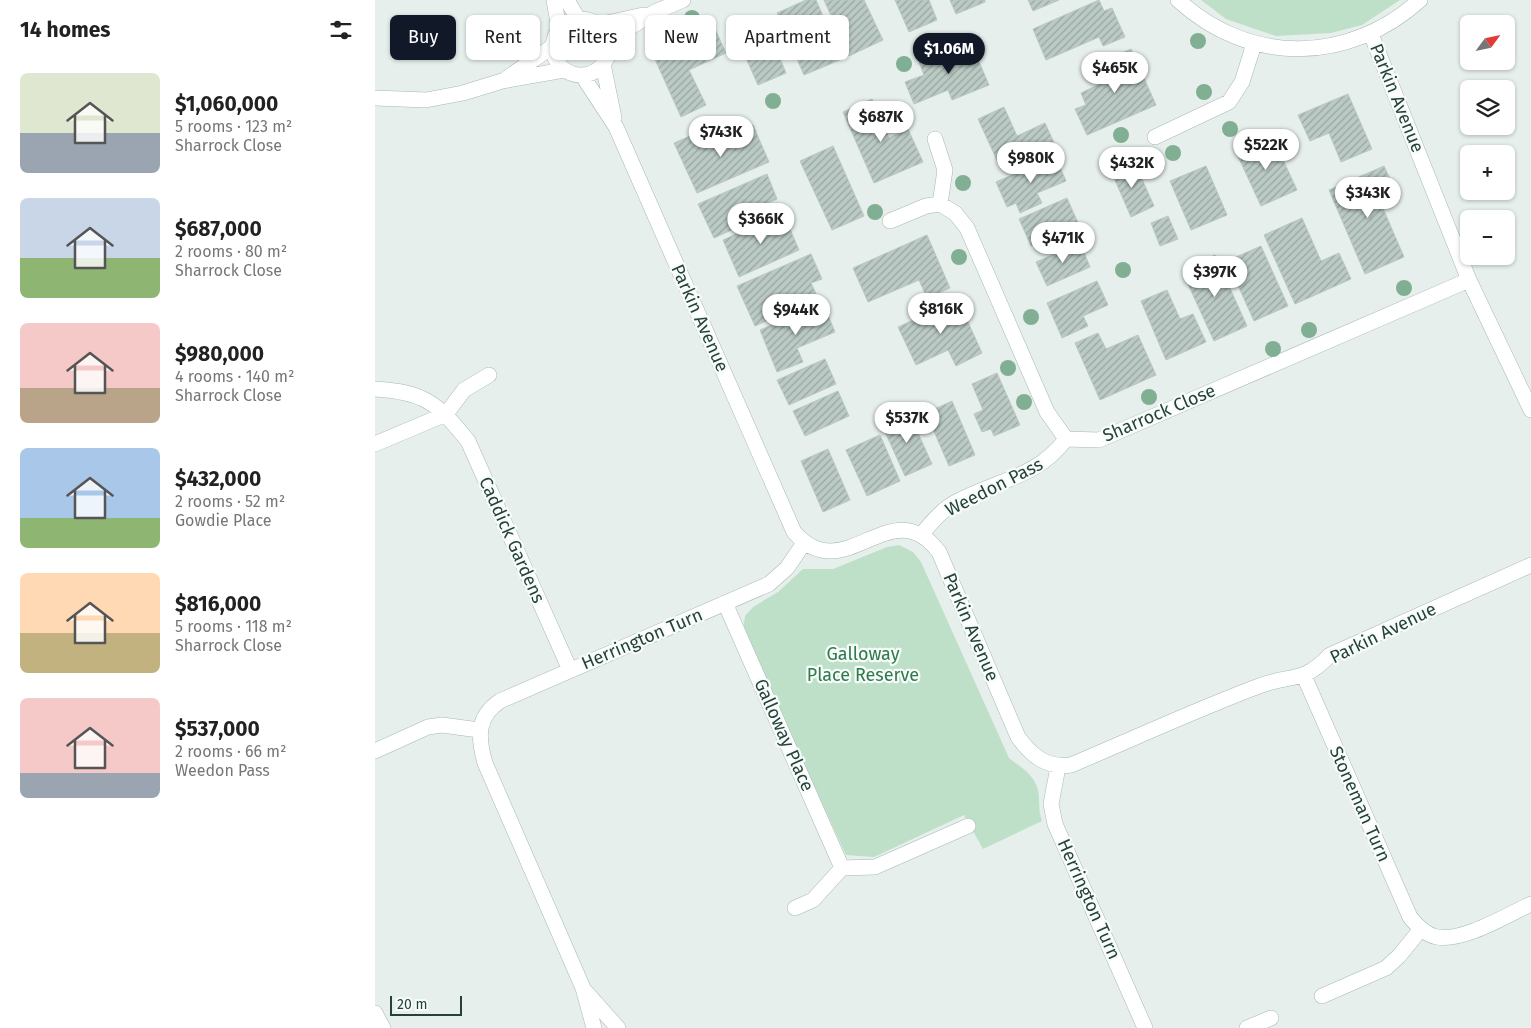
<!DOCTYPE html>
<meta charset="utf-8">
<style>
:root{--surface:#fff;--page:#f6f6f6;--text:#222;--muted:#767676;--accent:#111827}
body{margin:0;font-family:"Fira Sans",sans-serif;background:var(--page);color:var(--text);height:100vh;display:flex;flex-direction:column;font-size:19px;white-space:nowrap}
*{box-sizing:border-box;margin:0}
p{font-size:16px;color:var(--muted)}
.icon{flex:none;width:28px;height:28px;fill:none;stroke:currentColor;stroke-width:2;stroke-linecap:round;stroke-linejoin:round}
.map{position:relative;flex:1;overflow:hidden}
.drawer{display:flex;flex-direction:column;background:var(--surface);width:375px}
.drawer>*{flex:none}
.hud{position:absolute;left:15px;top:15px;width:475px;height:45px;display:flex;gap:10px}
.needle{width:32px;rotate:57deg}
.controls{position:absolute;left:1085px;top:15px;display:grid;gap:10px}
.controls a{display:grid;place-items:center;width:55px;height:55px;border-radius:8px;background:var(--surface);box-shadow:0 1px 4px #0004;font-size:25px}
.scale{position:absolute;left:15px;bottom:12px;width:72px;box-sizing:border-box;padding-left:5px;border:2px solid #24423a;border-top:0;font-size:14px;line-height:18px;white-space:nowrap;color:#24423a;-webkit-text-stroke:4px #f7fbf9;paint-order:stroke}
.price{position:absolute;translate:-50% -42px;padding:0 11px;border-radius:18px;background:#fff;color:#222;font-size:16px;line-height:32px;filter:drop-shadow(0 1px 2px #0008)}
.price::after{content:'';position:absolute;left:50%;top:30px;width:15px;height:11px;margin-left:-8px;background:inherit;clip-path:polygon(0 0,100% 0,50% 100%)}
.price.selected{background:var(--accent);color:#fff}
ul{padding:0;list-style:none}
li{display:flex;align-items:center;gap:15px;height:125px;padding:0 20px}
li span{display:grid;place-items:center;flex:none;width:140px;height:100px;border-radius:8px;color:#555}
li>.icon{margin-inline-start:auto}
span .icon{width:60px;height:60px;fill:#fffc;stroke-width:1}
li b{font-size:21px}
h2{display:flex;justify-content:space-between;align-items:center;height:60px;padding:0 20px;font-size:21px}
.pill{padding:0 18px;border-radius:8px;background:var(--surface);box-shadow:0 1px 4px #0004;font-size:18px;line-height:45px}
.pill.selected{background:var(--accent);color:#fff}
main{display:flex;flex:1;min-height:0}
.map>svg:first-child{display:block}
.green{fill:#bfe0c8}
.building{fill:url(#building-hatch);stroke:#b8c9c2}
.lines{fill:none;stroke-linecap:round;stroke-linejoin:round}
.minor-casing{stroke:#a8b8b2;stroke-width:16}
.minor{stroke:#fff;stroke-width:15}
.tree{fill:#80af93}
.labels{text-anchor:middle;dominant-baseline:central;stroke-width:4.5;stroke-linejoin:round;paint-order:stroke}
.street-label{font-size:18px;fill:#24423a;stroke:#f7fbf9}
.park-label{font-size:18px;fill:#2d7a4b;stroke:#f7fbf9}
</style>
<main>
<section class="drawer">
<h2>14 homes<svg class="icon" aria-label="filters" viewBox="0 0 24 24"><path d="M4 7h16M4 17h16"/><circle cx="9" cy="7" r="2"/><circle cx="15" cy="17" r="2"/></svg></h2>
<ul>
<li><span style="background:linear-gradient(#dfe7d0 60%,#9aa5b1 0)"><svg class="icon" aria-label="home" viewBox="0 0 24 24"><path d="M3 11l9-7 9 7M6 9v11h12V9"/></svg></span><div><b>$1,060,000</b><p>5 rooms · 123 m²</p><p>Sharrock Close</p></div></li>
<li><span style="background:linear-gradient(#c9d6e8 60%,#8fb573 0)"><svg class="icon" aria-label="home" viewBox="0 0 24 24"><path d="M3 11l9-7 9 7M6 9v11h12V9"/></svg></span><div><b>$687,000</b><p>2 rooms · 80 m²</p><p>Sharrock Close</p></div></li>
<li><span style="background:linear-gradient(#f6c9c9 65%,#b9a48a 0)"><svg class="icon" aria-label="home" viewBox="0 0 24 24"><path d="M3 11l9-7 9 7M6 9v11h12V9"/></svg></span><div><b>$980,000</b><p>4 rooms · 140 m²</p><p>Sharrock Close</p></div></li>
<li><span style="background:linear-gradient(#a9c7e8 70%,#8fb573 0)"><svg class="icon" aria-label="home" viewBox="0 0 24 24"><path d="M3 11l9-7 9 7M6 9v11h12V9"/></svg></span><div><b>$432,000</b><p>2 rooms · 52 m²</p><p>Gowdie Place</p></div></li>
<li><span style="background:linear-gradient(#ffd9b3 60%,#c2b280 0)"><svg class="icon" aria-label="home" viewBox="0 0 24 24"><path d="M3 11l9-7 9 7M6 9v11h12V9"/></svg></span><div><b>$816,000</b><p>5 rooms · 118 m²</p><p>Sharrock Close</p></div></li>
<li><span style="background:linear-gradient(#f6c9c9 75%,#9aa5b1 0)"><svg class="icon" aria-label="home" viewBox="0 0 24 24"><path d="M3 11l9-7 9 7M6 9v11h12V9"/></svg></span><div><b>$537,000</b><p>2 rooms · 66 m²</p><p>Weedon Pass</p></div></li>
</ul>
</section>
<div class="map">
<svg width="1156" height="1028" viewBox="0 0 1156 1028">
<defs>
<pattern id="building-hatch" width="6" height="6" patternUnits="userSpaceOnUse" patternTransform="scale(1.25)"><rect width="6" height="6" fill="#bbcac4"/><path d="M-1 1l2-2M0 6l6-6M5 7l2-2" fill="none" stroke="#98a6a0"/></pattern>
</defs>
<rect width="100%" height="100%" fill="#e6efeb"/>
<path class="green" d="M826,0H1025L987,25L956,33L901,36L851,19Z
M524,545L538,552L546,562L634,758C645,767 659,774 663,790C665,800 663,810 667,821L608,849L589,815L499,857L471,855L368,632L370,616L378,607L403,592L428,569H458L512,547Z"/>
<path class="building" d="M431,0H441L467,59L429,75L402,13Z
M449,0H489L508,40L474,56Z
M520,0H554L562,20L534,32Z
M575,0H610V2L581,14Z
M653,0H684L658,11Z
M724,0L729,11L737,8L750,37L728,46L724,37L671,60L658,29Z
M396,15L406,38L398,42L411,73L383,85L359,31Z
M340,29L351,53L314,70L331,105L306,117L279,57Z
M595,41L614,85L577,100L573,90L539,104L530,82L549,75L544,62Z
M756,49L781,105L712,135L700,109L711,105L706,93L729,82L721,65Z
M973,94L997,149L966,162L954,133L935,141L923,115Z
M497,99L514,138L533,129L548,162L499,183L468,112Z
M629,107L642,136L670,123L680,145L626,169L603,119Z
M378,125L394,162L322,193L299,143L322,133L329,148Z
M897,136L922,190L886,206L861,152Z
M458,146L489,216L457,230L425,161Z
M680,156L691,181L662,193L667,203L645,213L641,203L632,207L621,182Z
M759,161L779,206L756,217L736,171Z
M831,166L852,215L816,230L795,181Z
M1009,166L1021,192L1004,199L1029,257L990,274L954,190Z
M392,174L402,199L359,218L363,227L339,238L323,204Z
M692,198L704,225L656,246L644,219Z
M408,213L424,250L364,277L348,240Z
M793,216L803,239L785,246L776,223Z
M927,218L946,261L964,253L976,279L920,304L889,235Z
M552,235L575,288L552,298L544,280L493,302L478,268Z
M705,243L715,267L672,286L661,262Z
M886,246L913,306L879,321L852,261Z
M436,254L447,279L436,283L443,298L380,326L362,286Z
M840,255L872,326L839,341L807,271Z
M722,281L733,305L708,316L713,326L687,338L672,303Z
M792,290L805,319L818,314L831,342L791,360L766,301Z
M583,300L607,353L581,366L573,350L541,365L523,327Z
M448,303L460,332L422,348L428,362L402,372L385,330Z
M723,333L731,349L763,335L781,375L725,400L700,343Z
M450,359L461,384L414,405L402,380Z
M622,373L645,425L619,436L616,429L607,432L599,414L608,410L597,384Z
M463,391L474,416L430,436L418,411Z
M577,401L600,455L574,466L551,413Z
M533,411L557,464L530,476L506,423Z
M505,435L525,481L492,496L471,450Z
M453,449L475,500L448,512L426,461Z"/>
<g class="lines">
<defs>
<path id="minor" d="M179,0L184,29
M192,0L203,19
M803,0C875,66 974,64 1045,0
M178 47a28 28 0 1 1 56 0a28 28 0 1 1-56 0Z
M223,25L268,15
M996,34L1094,280L1156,410
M233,41L280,12L308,0
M228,64L239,118
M207,75L241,127L419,532C470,591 516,488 564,552L643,737C657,756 671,768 696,765C758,739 820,710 884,686C918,673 926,685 955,655L1156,565
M132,78L178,46
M0,98L51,100L88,93L127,81L189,70
M780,137L854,102L867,82L879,44
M560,139L570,170L565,204
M515,221L551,206L565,204L580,213L592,228L672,412L691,439L724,440L1094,280
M0,389C50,392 62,403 93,441L195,670
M0,444L71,414L89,390L114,375
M546,535C557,522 567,509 583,501C623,480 663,477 691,439
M350,603L467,868
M929,676L1035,917C1042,926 1051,935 1062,937C1088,942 1132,915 1156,904
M0,751L53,727L67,725L104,730
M683,767L676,804L680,824L770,1028
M420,908L438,900L467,868L500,867L593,826
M211,992L243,1028
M947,996L1011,968L1024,956L1046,929
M0,1013L8,1028
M219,1028L208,988L110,763C103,738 101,717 125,701L394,584L412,568L429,543
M872,1028L896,1018"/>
</defs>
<use href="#minor" class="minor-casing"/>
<use href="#minor" class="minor"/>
</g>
<g class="tree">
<circle cx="317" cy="18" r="8"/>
<circle cx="287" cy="30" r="8"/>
<circle cx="823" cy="41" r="8"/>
<circle cx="529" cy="64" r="8"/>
<circle cx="829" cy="92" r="8"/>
<circle cx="398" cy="101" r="8"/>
<circle cx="855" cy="129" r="8"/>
<circle cx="746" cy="135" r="8"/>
<circle cx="798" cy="153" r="8"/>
<circle cx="588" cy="183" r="8"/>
<circle cx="500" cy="212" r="8"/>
<circle cx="584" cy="257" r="8"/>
<circle cx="748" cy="270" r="8"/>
<circle cx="1029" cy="288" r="8"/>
<circle cx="656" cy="317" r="8"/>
<circle cx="934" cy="330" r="8"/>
<circle cx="898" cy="349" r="8"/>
<circle cx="633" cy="368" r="8"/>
<circle cx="774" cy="397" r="8"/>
<circle cx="649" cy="402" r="8"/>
</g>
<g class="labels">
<g class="street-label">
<text transform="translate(1022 98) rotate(68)">Parkin Avenue</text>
<text transform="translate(325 318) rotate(66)">Parkin Avenue</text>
<text transform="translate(784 413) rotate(-23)">Sharrock Close</text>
<text transform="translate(619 487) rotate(-27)">Weedon Pass</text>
<text transform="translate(137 540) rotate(66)">Caddick Gardens</text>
<text transform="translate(596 627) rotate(67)">Parkin Avenue</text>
<text transform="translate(1008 633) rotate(-26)">Parkin Avenue</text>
<text transform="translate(267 639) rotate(-23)">Herrington Turn</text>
<text transform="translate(409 735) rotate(66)">Galloway Place</text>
<text transform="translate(985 804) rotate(66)">Stoneman Turn</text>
<text transform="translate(714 899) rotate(66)">Herrington Turn</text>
</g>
<g class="park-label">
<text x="488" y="654">Galloway<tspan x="488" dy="21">Place Reserve</tspan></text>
</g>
</g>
</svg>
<div class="controls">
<a><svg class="needle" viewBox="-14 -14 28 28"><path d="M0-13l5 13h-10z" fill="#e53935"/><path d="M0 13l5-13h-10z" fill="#767676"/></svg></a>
<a><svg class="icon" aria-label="layers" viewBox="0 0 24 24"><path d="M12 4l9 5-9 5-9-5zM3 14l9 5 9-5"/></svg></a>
<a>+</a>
<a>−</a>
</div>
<div class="scale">20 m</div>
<b class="price selected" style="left:574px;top:75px">$1.06M</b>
<b class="price" style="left:740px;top:94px">$465K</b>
<b class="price" style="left:506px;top:143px">$687K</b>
<b class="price" style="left:346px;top:158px">$743K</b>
<b class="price" style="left:891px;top:171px">$522K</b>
<b class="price" style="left:656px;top:184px">$980K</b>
<b class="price" style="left:757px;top:189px">$432K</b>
<b class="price" style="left:993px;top:219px">$343K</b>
<b class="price" style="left:386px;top:245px">$366K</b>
<b class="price" style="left:688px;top:264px">$471K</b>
<b class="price" style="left:840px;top:298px">$397K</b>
<b class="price" style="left:566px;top:335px">$816K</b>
<b class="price" style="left:421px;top:336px">$944K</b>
<b class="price" style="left:532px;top:444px">$537K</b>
<div class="hud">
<a class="pill selected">Buy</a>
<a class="pill">Rent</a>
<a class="pill">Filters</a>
<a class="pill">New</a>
<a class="pill">Apartment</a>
</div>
</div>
</main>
